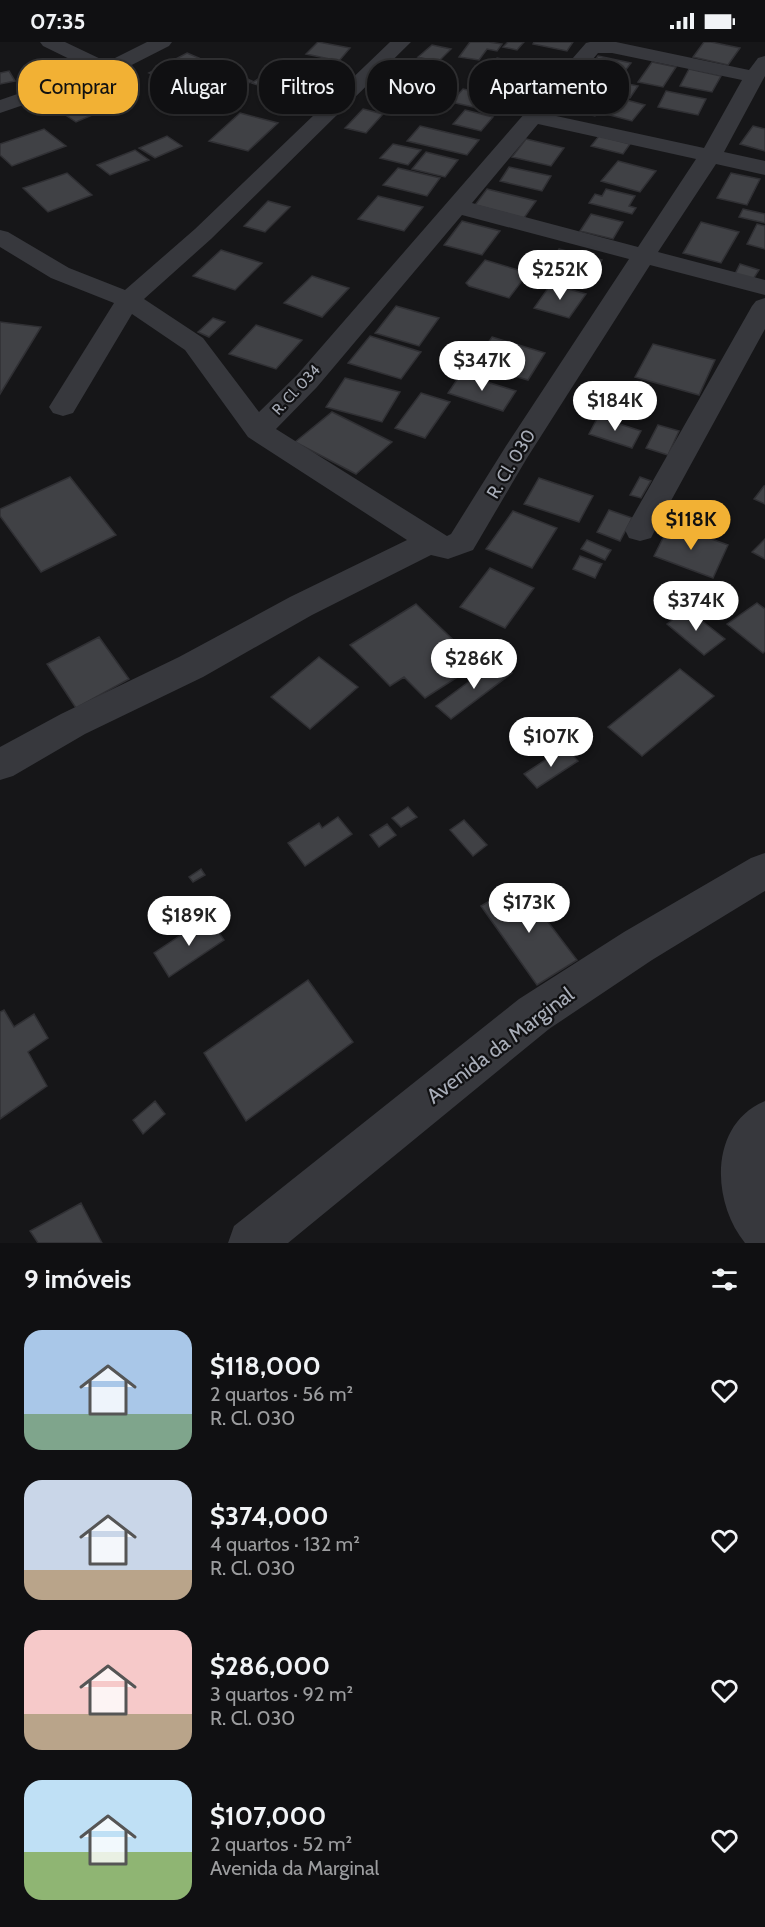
<!DOCTYPE html>
<html lang="pt">
<meta charset="utf-8">
<style>
:root{--surface:#101012;--page:#19191b;--text:#f1f3f6;--muted:#9c9d9f;--line:#303032;--accent:#f2b134}
body{margin:0;font-family:Cabin,sans-serif;background:var(--page);color:var(--text);height:100vh;display:flex;flex-direction:column;font-size:22px;white-space:nowrap}
*{box-sizing:border-box;margin:0}
p{font-size:20px;color:var(--muted)}
.icon{flex:none;width:33px;height:33px;fill:none;stroke:currentColor;stroke-width:2;stroke-linecap:round;stroke-linejoin:round}
.map{position:relative;height:1201px;overflow:hidden}
.sheet{display:flex;flex-direction:column;background:var(--surface);flex:1}
.sheet>*{flex:none}
.hud{position:absolute;left:18px;top:18px;width:729px;height:54px;display:flex;gap:12px}
.price{position:absolute;translate:-50% -51px;padding:0 14px;border-radius:21px;background:#fff;color:#222;font-size:20px;line-height:39px;filter:drop-shadow(0 2px 3px #0008)}
.price::after{content:'';position:absolute;left:50%;top:36px;width:18px;height:14px;margin-left:-9px;background:inherit;clip-path:polygon(0 0,100% 0,50% 100%)}
.price.selected{background:var(--accent);color:#111}
ul{padding:0;list-style:none}
li{display:flex;align-items:center;gap:18px;height:150px;padding:0 24px}
li span{display:grid;place-items:center;flex:none;width:168px;height:120px;border-radius:18px;color:#555}
li>.icon{margin-inline-start:auto}
span .icon{width:72px;height:72px;fill:#fffc;stroke-width:1}
li b{font-size:26px}
h2{display:flex;justify-content:space-between;align-items:center;height:72px;padding:0 24px;font-size:26px}
.tag{padding:0 21px;border-radius:24px;background:var(--surface);box-shadow:0 2px 4px #0004,0 0 0 2px var(--line);font-size:21px;line-height:54px}
.tag.selected{background:var(--accent);color:#111}
.status{display:flex;justify-content:space-between;align-items:center;height:42px;padding:0 30px;background:var(--surface);direction:ltr}
.status svg{height:16px;fill:currentColor}
.map>svg:first-child{display:block}
.building{fill:#404145;stroke:#303034;stroke-width:1.5}
.lines{fill:none;stroke-linecap:round;stroke-linejoin:round}
.minor{fill:#37383d;fill-rule:evenodd}
.labels{text-anchor:middle;dominant-baseline:central;stroke-width:4.5;stroke-linejoin:round;paint-order:stroke}
.far-street-label{font-size:15px;fill:#a8adb8;stroke:#111113}
.street-label{font-size:18px;fill:#a8adb8;stroke:#111113}
.near-street-label{font-size:21px;fill:#a8adb8;stroke:#111113}
</style>
<div class="status"><b>07:35</b><svg viewBox="0 0 49 12"><path d="M0 12V9h3v3zM5 12V6h3v6zM10 12V3h3v9zM15 12V0h3v12zM26 1h20v11H26zM47 4h2v5h-2z"/></svg></div>
<div class="map">
<svg width="765" height="1201" viewBox="0 0 765 1201">
<rect width="100%" height="100%" fill="#161618"/>
<path class="building" d="M318,0L350,6L339,19L306,12Z
M470,0H489L502,2L497,9L487,7L479,18L459,15Z
M508,0H524L517,8L503,5Z
M534,0H573L567,9L533,2Z
M704,0H711L740,6L728,23L693,15Z
M432,3L451,7L438,20L418,15Z
M187,11L213,22L176,42L149,31Z
M598,14L631,21L625,29L593,22Z
M497,16L524,22L514,34L487,28Z
M652,20L676,25L663,45L638,40Z
M274,27L308,38L287,53L252,41Z
M579,27L607,33L594,50L565,43Z
M689,27L721,34L712,50L680,44Z
M417,28L442,34L414,61L389,55Z
M9,29L15,39L0,42V31Z
M234,31L252,39L218,58L200,49Z
M381,32L395,35L387,43L373,39Z
M494,33L526,40L515,53L483,45Z
M103,41L130,57L76,80L49,62Z
M623,41L638,44L630,56L614,52Z
M463,47L511,58L500,71L451,60Z
M666,49L706,57L698,73L658,65Z
M567,53L604,61L595,74L557,65Z
M619,56L645,63L632,79L606,72Z
M363,67L383,72L366,91L345,86Z
M465,68L493,75L481,89L453,82Z
M240,71L278,81L248,109L209,99Z
M420,84L479,98L467,113L407,99Z
M753,84L765,87V109L740,102Z
M44,87L66,104L12,124L0,113V102Z
M167,94L182,104L155,116L139,106Z
M599,94L630,102L623,112L591,104Z
M526,97L564,106L551,124L512,115Z
M393,102L421,108L408,123L380,116Z
M135,108L149,118L110,133L97,123Z
M426,110L458,118L445,135L412,127Z
M618,119L656,129L640,150L601,139Z
M509,125L551,134L542,149L500,139Z
M398,126L440,136L427,154L383,143Z
M67,131L92,153L48,170L23,146Z
M731,131L760,137L747,163L717,156Z
M487,147L536,159L524,176L475,163Z
M606,147L635,154L629,164L636,166L632,172L589,161L595,152L602,154Z
M378,154L423,165L404,189L358,177Z
M268,159L290,165L265,190L244,184Z
M743,167L765,172V181L739,175Z
M591,172L623,180L613,197L580,189Z
M462,179L500,189L482,213L444,203Z
M701,180L739,190L721,221L683,211Z
M757,182L765,184V207L747,202Z
M559,207L602,218L587,242L543,230Z
M221,208L262,221L235,248L193,234Z
M485,218L528,231L509,256L469,244L466,241Z
M740,222L759,228L752,239L734,234Z
M312,234L349,246L322,275L284,261Z
M551,242L586,252L569,276L534,266Z
M396,264L439,276L419,304L375,291Z
M213,276L225,280L209,295L198,290Z
M0,280L41,285L0,352Z
M256,283L302,298L276,327L229,312Z
M370,294L421,310L401,337L348,321Z
M492,295L545,311L528,338L473,322Z
M653,302L715,318L699,353L635,335Z
M461,332L516,349L503,369L448,351Z
M345,336L400,350L382,380L326,365Z
M421,351L450,360L425,396L395,386Z
M332,370L392,400L356,432L295,400Z
M598,375L641,389L632,406L589,392Z
M658,383L679,389L668,413L646,406Z
M70,435L116,493L41,530L0,474V467Z
M640,435L651,439L641,456L630,453Z
M539,436L593,454L579,480L524,462Z
M764,444H765V462L754,457Z
M609,468L632,476L620,499L597,490Z
M513,469L557,486L532,526L486,507Z
M670,482L728,503L713,536L654,514Z
M765,497V517L752,510Z
M587,498L611,508L605,518L581,507Z
M580,514L602,522L595,536L573,527Z
M490,526L534,546L505,586L460,565Z
M757,561L765,567V609L763,611L727,582Z
M416,562L478,622L425,656L404,635L390,644L350,603Z
M687,567L725,597L704,613L667,582Z
M99,595L129,637L76,666L47,622Z
M319,615L358,645L310,687L271,655Z
M497,619L512,631L451,677L436,664Z
M680,627L714,654L642,714L608,685Z
M565,705L578,719L537,746L524,732Z
M408,765L417,775L401,785L392,776Z
M338,775L352,792L305,824L288,801L319,781L322,786Z
M464,778L487,803L473,814L450,788Z
M387,782L396,793L379,805L370,793Z
M201,827L205,833L193,840L189,835Z
M519,842L577,918L537,943L481,864Z
M208,875L224,898L169,935L154,911Z
M308,938L353,1000L246,1079L204,1011Z
M4,968L14,985L34,972L48,996L28,1010L47,1044L0,1077V970Z
M155,1059L165,1072L143,1092L133,1078Z
M81,1161L102,1201H38L30,1189Z"/>
<g class="lines">
<path class="minor" d="M40,0H65L107,20L147,0H172L169,4L114,32L0,71V58L90,27L43,4Z
M390,0H411L211,197L144,257L203,296L259,370L297,333L586,1L590,0H616L749,28L758,16L765,14V34L724,110L765,119V133L716,122L658,210L765,238V253L650,223L527,416L473,508L448,517L431,513L312,573L203,635L85,692L13,734L0,738V705L61,672L179,615L290,555L407,498L248,395L185,308L132,272L73,371L63,374L53,371L49,365L114,261L51,236L0,205V188L8,190L69,226L125,248L195,187ZM598,11H612L742,38L704,106L547,72ZM538,82L696,117L638,205L472,161ZM462,173L629,217L506,404L451,492L447,494L276,387L317,345Z
M765,256V287L655,488L651,496L640,499L629,496L625,488L752,264L756,259Z
M765,811V849L652,918L549,987L288,1201H228L234,1184L519,957L624,890L751,816Z
M765,1059V1201H745C711,1159 709,1082 765,1059Z"/>
</g>
<g class="labels">
<g class="far-street-label">
<text transform="translate(296 348) rotate(-47)">R. Cl. 034</text>
</g>
<g class="street-label">
<text transform="translate(511 422) rotate(-59)">R. Cl. 030</text>
</g>
<g class="near-street-label">
<text transform="translate(500 1003) rotate(-37)">Avenida da Marginal</text>
</g>
</g>
</svg>
<b class="price" style="left:560px;top:259px">$252K</b>
<b class="price" style="left:482px;top:350px">$347K</b>
<b class="price" style="left:615px;top:390px">$184K</b>
<b class="price selected" style="left:691px;top:509px">$118K</b>
<b class="price" style="left:696px;top:590px">$374K</b>
<b class="price" style="left:474px;top:648px">$286K</b>
<b class="price" style="left:551px;top:726px">$107K</b>
<b class="price" style="left:529px;top:892px">$173K</b>
<b class="price" style="left:189px;top:905px">$189K</b>
<div class="hud">
<a class="tag selected">Comprar</a>
<a class="tag">Alugar</a>
<a class="tag">Filtros</a>
<a class="tag">Novo</a>
<a class="tag">Apartamento</a>
</div>
</div>
<section class="sheet">
<h2>9 imóveis<svg class="icon" aria-label="filters" viewBox="0 0 24 24"><path d="M4 7h16M4 17h16"/><circle cx="9" cy="7" r="2"/><circle cx="15" cy="17" r="2"/></svg></h2>
<ul>
<li><span style="background:linear-gradient(#a9c7e8 70%,#7fa58c 0)"><svg class="icon" aria-label="home" viewBox="0 0 24 24"><path d="M3 11l9-7 9 7M6 9v11h12V9"/></svg></span><div><b>$118,000</b><p>2 quartos · 56 m²</p><p>R. Cl. 030</p></div><svg class="icon" aria-label="heart" viewBox="0 0 24 24"><path d="M12 20l-8-8c-3-5 5-10 8-4 3-6 11-1 8 4z"/></svg></li>
<li><span style="background:linear-gradient(#c9d6e8 75%,#b9a48a 0)"><svg class="icon" aria-label="home" viewBox="0 0 24 24"><path d="M3 11l9-7 9 7M6 9v11h12V9"/></svg></span><div><b>$374,000</b><p>4 quartos · 132 m²</p><p>R. Cl. 030</p></div><svg class="icon" aria-label="heart" viewBox="0 0 24 24"><path d="M12 20l-8-8c-3-5 5-10 8-4 3-6 11-1 8 4z"/></svg></li>
<li><span style="background:linear-gradient(#f6c9c9 70%,#b9a48a 0)"><svg class="icon" aria-label="home" viewBox="0 0 24 24"><path d="M3 11l9-7 9 7M6 9v11h12V9"/></svg></span><div><b>$286,000</b><p>3 quartos · 92 m²</p><p>R. Cl. 030</p></div><svg class="icon" aria-label="heart" viewBox="0 0 24 24"><path d="M12 20l-8-8c-3-5 5-10 8-4 3-6 11-1 8 4z"/></svg></li>
<li><span style="background:linear-gradient(#bfe0f5 60%,#8fb573 0)"><svg class="icon" aria-label="home" viewBox="0 0 24 24"><path d="M3 11l9-7 9 7M6 9v11h12V9"/></svg></span><div><b>$107,000</b><p>2 quartos · 52 m²</p><p>Avenida da Marginal</p></div><svg class="icon" aria-label="heart" viewBox="0 0 24 24"><path d="M12 20l-8-8c-3-5 5-10 8-4 3-6 11-1 8 4z"/></svg></li>
</ul>
</section>
